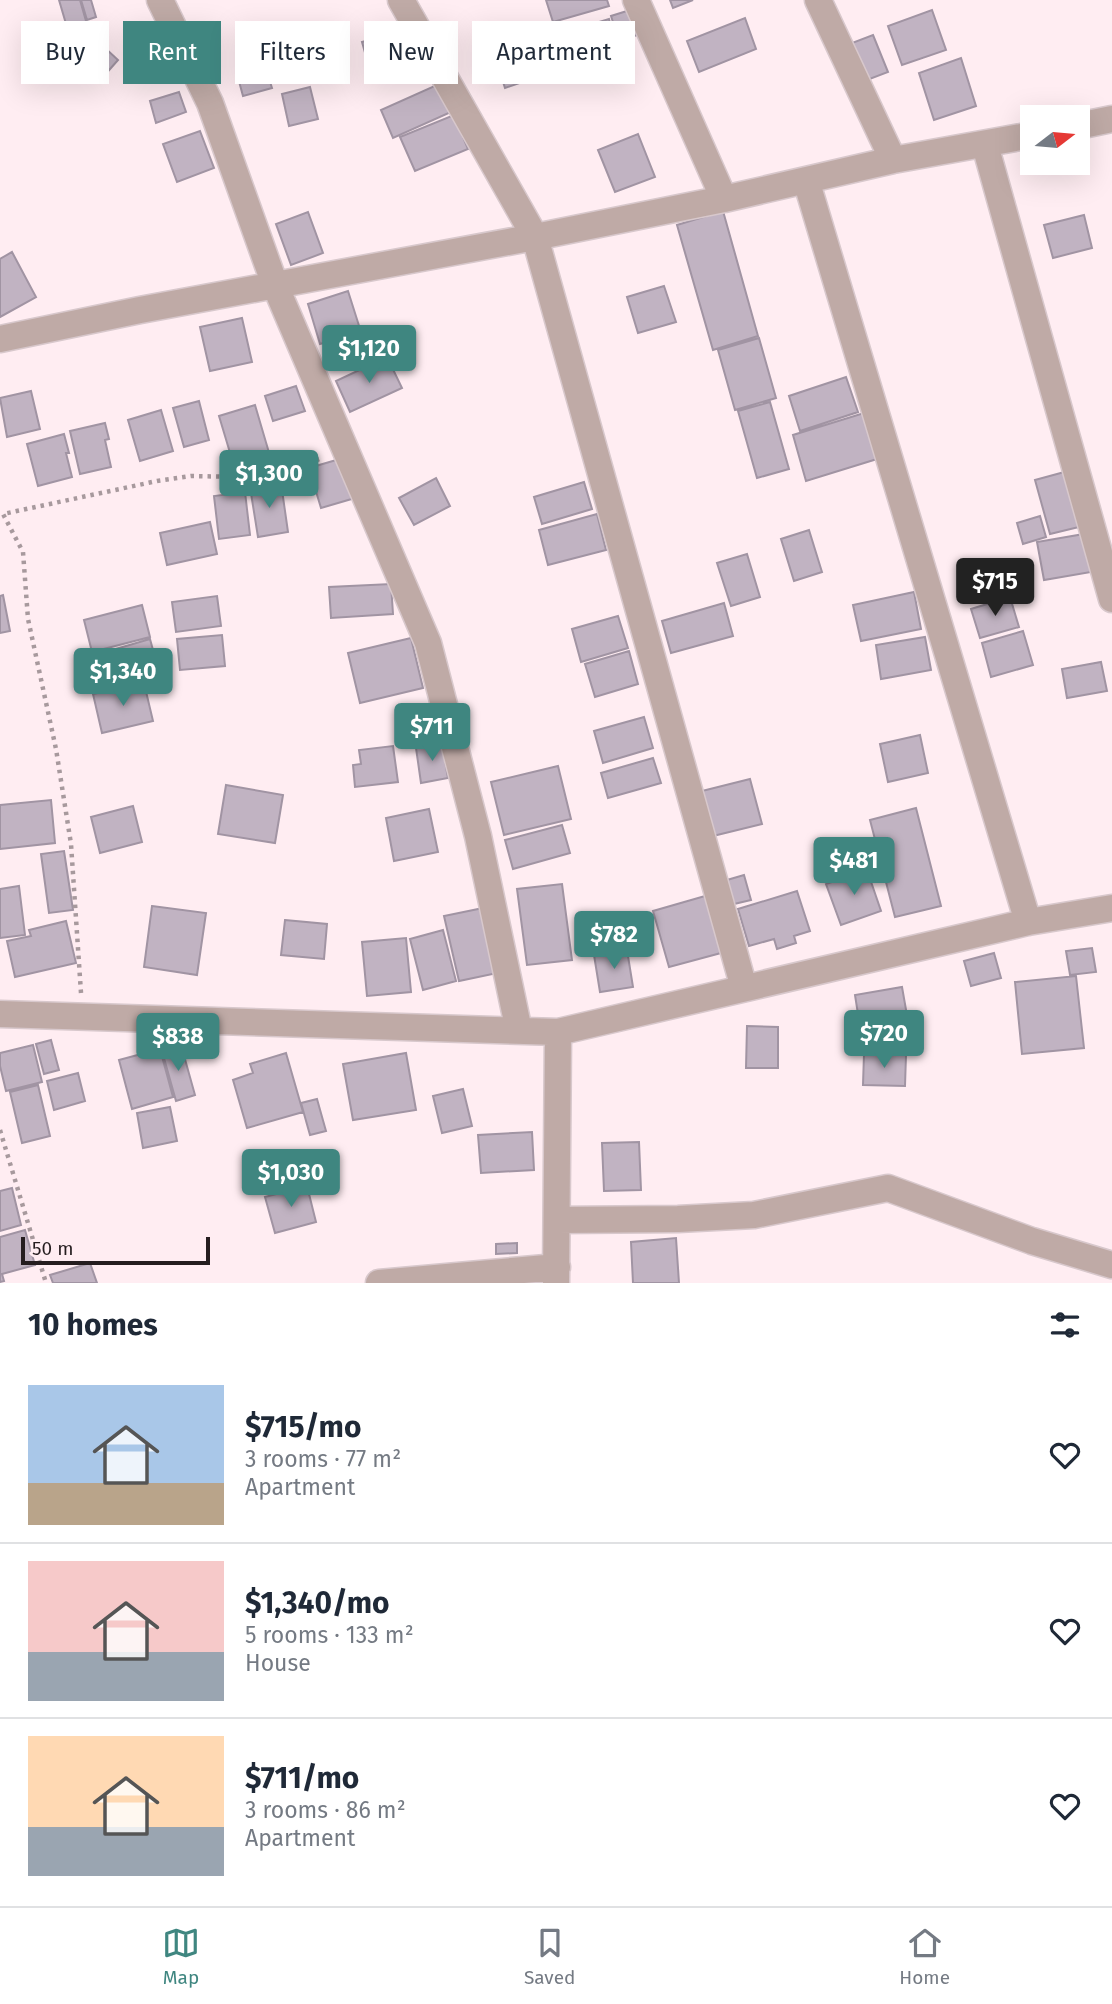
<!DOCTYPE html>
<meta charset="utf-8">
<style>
:root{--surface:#fff;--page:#f2f2f3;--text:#1f2937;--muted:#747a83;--line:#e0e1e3;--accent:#3f8680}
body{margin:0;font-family:"Fira Sans",sans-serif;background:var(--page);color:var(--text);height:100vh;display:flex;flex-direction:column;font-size:26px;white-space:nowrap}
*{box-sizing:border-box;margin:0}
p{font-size:23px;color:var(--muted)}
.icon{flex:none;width:38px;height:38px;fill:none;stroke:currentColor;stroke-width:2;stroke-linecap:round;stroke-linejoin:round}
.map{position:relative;height:1283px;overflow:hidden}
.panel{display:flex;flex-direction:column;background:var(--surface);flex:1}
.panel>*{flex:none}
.guide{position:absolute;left:21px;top:21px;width:700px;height:63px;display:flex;gap:14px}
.needle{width:46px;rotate:74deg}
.buttons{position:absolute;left:1020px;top:105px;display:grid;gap:14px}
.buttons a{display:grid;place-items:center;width:70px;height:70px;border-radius:0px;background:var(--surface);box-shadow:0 7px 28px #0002;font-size:35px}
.scale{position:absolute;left:21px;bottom:18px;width:189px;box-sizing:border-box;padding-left:7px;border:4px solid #251d1f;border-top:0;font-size:19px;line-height:24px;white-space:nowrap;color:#251d1f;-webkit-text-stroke:5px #ffedf2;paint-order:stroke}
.price{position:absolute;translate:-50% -60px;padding:0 16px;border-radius:7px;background:var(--accent);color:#fff;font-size:23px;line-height:46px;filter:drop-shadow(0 2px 4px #0008)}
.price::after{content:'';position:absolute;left:50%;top:42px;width:21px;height:16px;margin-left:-10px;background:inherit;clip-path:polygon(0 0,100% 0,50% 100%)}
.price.on{background:#222;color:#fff}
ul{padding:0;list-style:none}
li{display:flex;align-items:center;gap:21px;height:175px;padding:0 28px}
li+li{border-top:2px solid var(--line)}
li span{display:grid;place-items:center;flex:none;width:196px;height:140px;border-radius:0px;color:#555}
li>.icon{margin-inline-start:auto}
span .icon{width:84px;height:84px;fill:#fffc;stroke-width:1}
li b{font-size:30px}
h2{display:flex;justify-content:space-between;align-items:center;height:84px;padding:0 28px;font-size:30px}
.tag{padding:0 24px;border-radius:0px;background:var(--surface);box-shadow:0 7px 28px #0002;font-size:24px;line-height:63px}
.tag.on{background:var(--accent);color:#fff}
.tab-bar{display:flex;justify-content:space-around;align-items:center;height:98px;border-top:2px solid var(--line);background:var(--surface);font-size:19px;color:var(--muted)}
.tab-bar a{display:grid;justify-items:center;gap:4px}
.tab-bar .on{color:var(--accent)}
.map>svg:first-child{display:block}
.building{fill:#c1b3c2;stroke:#a194a3;stroke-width:2}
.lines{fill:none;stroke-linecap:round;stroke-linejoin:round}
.minor-casing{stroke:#d8c8cc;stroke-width:29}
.path{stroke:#a7999d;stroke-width:4.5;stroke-dasharray:3.5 5;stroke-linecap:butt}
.minor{stroke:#bfaaa6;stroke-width:26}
</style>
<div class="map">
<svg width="1112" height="1283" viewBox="0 0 1112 1283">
<rect width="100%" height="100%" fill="#ffedf2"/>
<path class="building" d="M59,0H80L88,28L69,34Z
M81,0H91L96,17L87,20Z
M546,0H607L609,6L553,22Z
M670,0H693L673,8Z
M630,10L637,35L619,41L611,16Z
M932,10L946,50L902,65L888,26Z
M745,18L756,49L699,72L687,41Z
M609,19L619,55L564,72L553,36Z
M411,29L419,61L371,74L362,42Z
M873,35L888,72L867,80L852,43Z
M542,44L552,72L505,88L496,60Z
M104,47L118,60L103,77L89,65Z
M961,58L976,106L934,120L919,73Z
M265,66L272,88L243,96L237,74Z
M439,84L451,112L393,138L381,110Z
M310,87L318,119L289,126L282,94Z
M179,92L186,112L156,123L150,101Z
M454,115L468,149L415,171L400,137Z
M200,131L214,168L177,182L163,144Z
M638,134L655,177L615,192L598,150Z
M723,211L758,336L713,350L677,225Z
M308,212L323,253L291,265L276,224Z
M1084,215L1092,248L1053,258L1044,225Z
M12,252L36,297L0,317V259Z
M664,286L676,322L638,333L627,297Z
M348,291L361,332L320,344L308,304Z
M242,318L252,362L210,371L200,327Z
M759,338L776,398L735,410L718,350Z
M387,357L402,388L350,412L336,381Z
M846,377L858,412L800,431L789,396Z
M296,386L305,411L273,421L265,396Z
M31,391L40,429L7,437L0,398Z
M199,401L209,440L184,447L173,408Z
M770,402L789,469L757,478L738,411Z
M255,405L270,456L234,466L219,416Z
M161,410L173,451L140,461L128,420Z
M864,413L877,459L806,481L793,435Z
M105,423L109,439L105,440L111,467L80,474L70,431Z
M64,434L69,453H66L72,477L38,486L27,444Z
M343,458L355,498L321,508L309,468Z
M1068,471L1083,526L1050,534L1035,480Z
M436,478L450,506L414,525L399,498Z
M584,482L592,509L542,524L534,497Z
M281,483L288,532L258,537L250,487Z
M245,492L250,535L219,539L214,496Z
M597,514L606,550L548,565L539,530Z
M1040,516L1046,537L1023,544L1017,523Z
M210,522L217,554L167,565L160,533Z
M809,530L822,572L794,581L781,539Z
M1084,534L1091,572L1044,580L1037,542Z
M747,554L760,597L731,606L717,563Z
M391,584L393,614L331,618L329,587Z
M914,592L921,629L861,641L853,605Z
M3,595L10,631L0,633V596Z
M217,596L221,626L176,632L172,602Z
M1010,597L1019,627L980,638L971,609Z
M724,603L733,636L671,653L662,621Z
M142,605L150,637L92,652L84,620Z
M618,616L628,648L581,662L572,629Z
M1023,631L1033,665L991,677L982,643Z
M222,635L225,666L180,670L177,639Z
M925,637L931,670L881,679L876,645Z
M411,638L423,688L360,703L348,653Z
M150,639L159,672L103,687L95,655Z
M629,651L638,684L595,697L585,664Z
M1101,662L1107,691L1067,698L1062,669Z
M144,683L153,721L102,733L93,694Z
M644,717L653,748L603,763L594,731Z
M920,735L928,773L888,782L880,744Z
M442,744L448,778L421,783L416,748Z
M393,746L398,782L355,787L353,765L361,764L359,750Z
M653,758L661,783L608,798L601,773Z
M558,766L571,819L504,835L491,782Z
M750,779L762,824L713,836L702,791Z
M226,785L283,795L275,843L218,834Z
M51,800L55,843L0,849V805Z
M133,806L142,842L100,853L91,817Z
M916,808L941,906L895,917L870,820Z
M429,809L438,852L394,861L386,818Z
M562,825L570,853L513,869L505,840Z
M64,851L73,910L49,913L41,854Z
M867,870L881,911L841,925L826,884Z
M744,875L751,900L734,904L727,880Z
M562,884L572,960L527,965L517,889Z
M19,886L25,935L0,938V889Z
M797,891L810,931L794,936L796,943L777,949L774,939L749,946L738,909Z
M705,896L721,953L669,967L653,911Z
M152,906L206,913L197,975L144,967Z
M488,907L502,972L459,981L444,916Z
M285,920L327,924L324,959L281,955Z
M66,921L76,963L15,977L7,941L31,936L29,930Z
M443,930L456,981L423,990L410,939Z
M406,938L411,992L367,996L362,942Z
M1092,948L1096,972L1070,975L1066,951Z
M627,950L633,987L600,992L594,955Z
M994,953L1001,978L971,986L964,961Z
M1076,976L1084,1048L1022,1054L1015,982Z
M902,987L911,1038L863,1046L855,995Z
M747,1026L778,1027V1068H746Z
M51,1040L59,1070L44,1074L36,1044Z
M33,1045L42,1082L6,1091L0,1066V1053Z
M181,1045L195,1095L176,1101L162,1051Z
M160,1049L173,1097L132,1109L119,1060Z
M286,1053L303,1112L247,1128L233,1080L253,1073L250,1064Z
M406,1053L416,1110L353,1120L343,1064Z
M864,1054L906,1055L905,1086L863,1085Z
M78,1073L85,1101L54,1110L47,1081Z
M38,1085L50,1136L22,1143L10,1092Z
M463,1089L472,1126L442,1133L433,1096Z
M317,1099L326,1131L310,1135L301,1103Z
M170,1107L177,1141L143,1148L137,1113Z
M532,1132L534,1170L481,1173L478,1135Z
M639,1142L641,1190L604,1191L602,1143Z
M307,1186L316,1222L275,1233L265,1197Z
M12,1188L21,1225L0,1231V1191Z
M25,1230L35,1265L2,1274L4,1281L0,1282V1237Z
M676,1238L679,1283H633L631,1242Z
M517,1243V1253L496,1254V1244Z
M90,1263L97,1283H53L50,1275Z"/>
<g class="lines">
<defs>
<path id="minor" d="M160,0L210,103L275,285L428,643L478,836L519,1031
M401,0L535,237L744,988
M636,0L724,199
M818,0L893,160
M1078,126L1112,119
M985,145L1112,599
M806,180L1028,922
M0,339L140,310L535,237L724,199L893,160L1032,135
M0,1014L558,1032L1028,922L1112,908
M558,1220L678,1219L754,1215L888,1188L1032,1241L1112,1265
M379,1283L557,1267
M556,1283L558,1032"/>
</defs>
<use href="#minor" class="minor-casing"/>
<path class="path" d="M81,993L71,844L56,749L28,619L23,552L3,514L157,481L191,476L242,477L295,468L322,458
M0,1130L46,1283"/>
<use href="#minor" class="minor"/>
</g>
</svg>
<div class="buttons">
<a><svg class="needle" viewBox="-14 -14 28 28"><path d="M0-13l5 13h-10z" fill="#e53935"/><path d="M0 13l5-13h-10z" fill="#747a83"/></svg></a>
</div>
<div class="scale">50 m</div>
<b class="price" style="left:369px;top:385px">$1,120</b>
<b class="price" style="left:269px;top:510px">$1,300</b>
<b class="price on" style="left:995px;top:618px">$715</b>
<b class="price" style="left:123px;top:708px">$1,340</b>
<b class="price" style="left:432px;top:763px">$711</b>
<b class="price" style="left:854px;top:897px">$481</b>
<b class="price" style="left:614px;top:971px">$782</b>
<b class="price" style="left:884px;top:1070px">$720</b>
<b class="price" style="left:178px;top:1073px">$838</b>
<b class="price" style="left:291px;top:1209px">$1,030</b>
<div class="guide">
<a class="tag">Buy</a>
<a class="tag on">Rent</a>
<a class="tag">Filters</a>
<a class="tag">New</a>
<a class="tag">Apartment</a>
</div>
</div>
<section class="panel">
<h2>10 homes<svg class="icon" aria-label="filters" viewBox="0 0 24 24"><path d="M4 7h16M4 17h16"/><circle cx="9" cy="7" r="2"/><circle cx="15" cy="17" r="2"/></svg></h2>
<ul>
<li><span style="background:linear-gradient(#a9c7e8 70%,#b9a48a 0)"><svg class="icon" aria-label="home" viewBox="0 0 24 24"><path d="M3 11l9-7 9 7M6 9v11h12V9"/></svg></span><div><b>$715/mo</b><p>3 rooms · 77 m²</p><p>Apartment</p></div><svg class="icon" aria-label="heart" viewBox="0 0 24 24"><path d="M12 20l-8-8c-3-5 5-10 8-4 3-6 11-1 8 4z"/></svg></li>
<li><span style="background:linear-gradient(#f6c9c9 65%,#9aa5b1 0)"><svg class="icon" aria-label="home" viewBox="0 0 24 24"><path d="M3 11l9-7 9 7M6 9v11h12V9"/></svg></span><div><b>$1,340/mo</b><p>5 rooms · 133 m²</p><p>House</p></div><svg class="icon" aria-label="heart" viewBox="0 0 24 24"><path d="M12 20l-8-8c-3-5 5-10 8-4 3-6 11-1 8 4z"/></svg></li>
<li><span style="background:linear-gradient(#ffd9b3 65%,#9aa5b1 0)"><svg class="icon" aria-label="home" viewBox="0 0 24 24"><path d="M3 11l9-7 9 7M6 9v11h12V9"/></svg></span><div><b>$711/mo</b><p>3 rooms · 86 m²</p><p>Apartment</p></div><svg class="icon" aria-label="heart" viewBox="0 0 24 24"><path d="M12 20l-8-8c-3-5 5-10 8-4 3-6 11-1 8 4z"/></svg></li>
</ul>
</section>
<nav class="tab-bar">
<a class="on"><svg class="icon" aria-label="map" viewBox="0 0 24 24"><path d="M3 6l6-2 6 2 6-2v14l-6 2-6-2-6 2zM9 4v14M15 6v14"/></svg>Map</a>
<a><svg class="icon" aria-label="saved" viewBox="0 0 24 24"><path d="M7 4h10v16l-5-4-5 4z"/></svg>Saved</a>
<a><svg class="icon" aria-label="home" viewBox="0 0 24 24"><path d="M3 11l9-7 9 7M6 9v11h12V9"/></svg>Home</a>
</nav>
